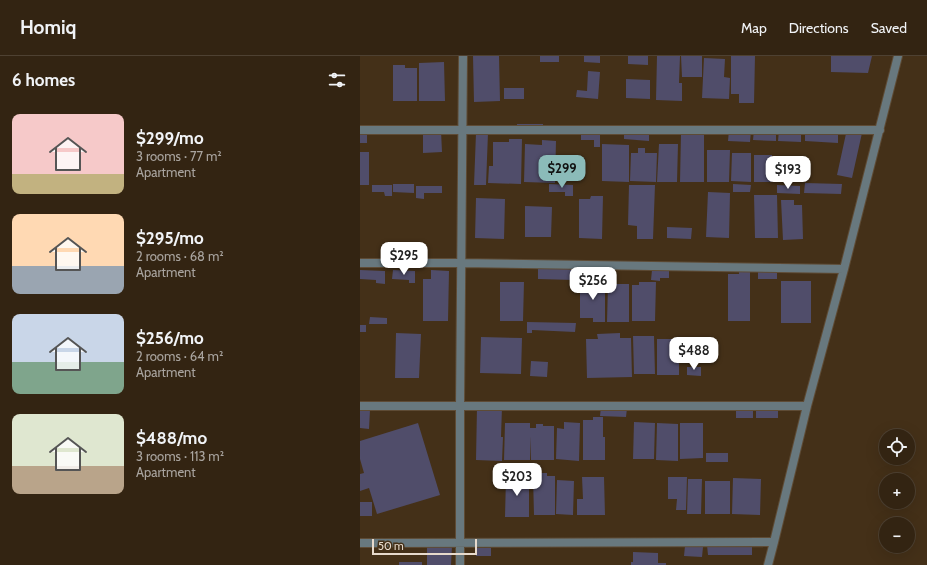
<!DOCTYPE html>
<meta charset="utf-8">
<style>
:root{--surface:#332412;--page:#3e3020;--text:#f1f3f6;--muted:#a9a49f;--line:#4e4132;--accent:#8bbbb9}
body{margin:0;font-family:Cabin,sans-serif;background:var(--page);color:var(--text);height:100vh;display:flex;flex-direction:column;font-size:15px;white-space:nowrap}
*{box-sizing:border-box;margin:0}
p{font-size:13px;color:var(--muted)}
.icon{flex:none;width:22px;height:22px;fill:none;stroke:currentColor;stroke-width:2;stroke-linecap:round;stroke-linejoin:round}
.map{position:relative;flex:1;overflow:hidden}
.sheet{display:flex;flex-direction:column;background:var(--surface);width:360px}
.sheet>*{flex:none}
.buttons{position:absolute;left:519px;top:373px;display:grid;gap:8px}
.buttons a{display:grid;place-items:center;width:36px;height:36px;border-radius:50%;background:var(--surface);box-shadow:0 4px 16px #0002,0 0 0 1px var(--line);font-size:20px}
.scale{position:absolute;left:12px;bottom:10px;width:105px;box-sizing:border-box;padding-left:4px;border:2px solid #e7dacc;border-top:0;font-size:11px;line-height:14px;white-space:nowrap;color:#e7dacc;-webkit-text-stroke:3px #443018;paint-order:stroke}
.price{position:absolute;translate:-50% -34px;padding:0 9px;border-radius:8px;background:#fff;color:#222;font-size:13px;line-height:26px;filter:drop-shadow(0 1px 2px #0008)}
.price::after{content:'';position:absolute;left:50%;top:24px;width:12px;height:9px;margin-left:-6px;background:inherit;clip-path:polygon(0 0,100% 0,50% 100%)}
.price.active{background:var(--accent);color:#111}
ul{padding:0;list-style:none}
li{display:flex;align-items:center;gap:12px;height:100px;padding:0 12px}
li span{display:grid;place-items:center;flex:none;width:112px;height:80px;border-radius:8px;color:#555}
li>.icon{margin-inline-start:auto}
span .icon{width:48px;height:48px;fill:#fffc;stroke-width:1}
li b{font-size:17px}
h2{display:flex;justify-content:space-between;align-items:center;height:48px;padding:0 12px;font-size:17px}
header{display:flex;align-items:center;gap:24px;box-sizing:border-box;height:56px;padding:0 20px;background:var(--surface);border-bottom:1px solid var(--line)}
header strong{font-size:19px}
nav{display:flex;gap:22px;margin-inline-start:auto;font-size:14px}
main{display:flex;flex:1;min-height:0}
.map>svg:first-child{display:block}
.building{fill:#504d6a}
.lines{fill:none;stroke-linecap:round;stroke-linejoin:round}
.street-casing{stroke:#5e4b35;stroke-width:10}
.street{stroke:#68787e;stroke-width:8}
</style>
<header>
<strong>Homiq</strong>
<nav><a>Map</a><a>Directions</a><a>Saved</a></nav>
</header>
<main>
<section class="sheet">
<h2>6 homes<svg class="icon" aria-label="filters" viewBox="0 0 24 24"><path d="M4 7h16M4 17h16"/><circle cx="9" cy="7" r="2"/><circle cx="15" cy="17" r="2"/></svg></h2>
<ul>
<li><span style="background:linear-gradient(#f6c9c9 75%,#c2b280 0)"><svg class="icon" aria-label="home" viewBox="0 0 24 24"><path d="M3 11l9-7 9 7M6 9v11h12V9"/></svg></span><div><b>$299/mo</b><p>3 rooms · 77 m²</p><p>Apartment</p></div></li>
<li><span style="background:linear-gradient(#ffd9b3 65%,#9aa5b1 0)"><svg class="icon" aria-label="home" viewBox="0 0 24 24"><path d="M3 11l9-7 9 7M6 9v11h12V9"/></svg></span><div><b>$295/mo</b><p>2 rooms · 68 m²</p><p>Apartment</p></div></li>
<li><span style="background:linear-gradient(#c9d6e8 60%,#7fa58c 0)"><svg class="icon" aria-label="home" viewBox="0 0 24 24"><path d="M3 11l9-7 9 7M6 9v11h12V9"/></svg></span><div><b>$256/mo</b><p>2 rooms · 64 m²</p><p>Apartment</p></div></li>
<li><span style="background:linear-gradient(#dfe7d0 65%,#b9a48a 0)"><svg class="icon" aria-label="home" viewBox="0 0 24 24"><path d="M3 11l9-7 9 7M6 9v11h12V9"/></svg></span><div><b>$488/mo</b><p>3 rooms · 113 m²</p><p>Apartment</p></div></li>
</ul>
</section>
<div class="map">
<svg width="567" height="509" viewBox="0 0 567 509">
<rect width="100%" height="100%" fill="#443018"/>
<path class="building" d="M113,0H139L140,45L114,46Z
M180,0H199V6H180Z
M224,0H240V7L224,6Z
M268,0H288V9L268,8Z
M297,0H320L319,27H322V45L296,44Z
M321,0H342V21H322Z
M371,0H395L394,47H379V38H371Z
M471,0H512L508,17L471,16Z
M344,2L365,3L364,21L370,22L369,43L342,42Z
M84,6L85,45H59V7Z
M33,9H45V12H57V45H33Z
M228,15L240,16L238,43L216,41L217,34L227,35Z
M266,23L290,24V43L266,42Z
M144,32H164V43H144Z
M157,68H183V77H157Z
M131,69H149V77H131Z
M445,73L478,74V87L445,85Z
M487,73L502,77L492,122L477,119Z
M264,74L289,75V85L264,83Z
M369,74L391,75L390,86L368,85Z
M394,74H416V85L393,84Z
M419,74L441,75V86L418,85Z
M81,75L82,96L63,97V76Z
M116,77H128L126,129H114Z
M221,77H240V91H234V84H221Z
M321,77L344,78V126H320Z
M0,78H7V87H0Z
M149,83H162L161,128L128,127L129,110H133V86H149Z
M182,84L196,85L195,127L164,126L165,88L182,89Z
M242,88L269,89V126L242,125Z
M299,88H318L317,126H297Z
M278,92H285V97H297L296,126L270,125L271,97H278Z
M347,94H370L369,126H347Z
M0,96H9V129H0Z
M372,97H391V126L371,125Z
M394,99H412V126H394Z
M445,127L482,128L481,138L444,137Z
M33,128H54V137L33,136Z
M189,128L213,129V140H205V136H189Z
M373,128L391,129L390,136H373Z
M12,129H32V140H25L24,136H12Z
M269,129H295L293,183H277V170L268,169Z
M417,129L440,130V138L417,137Z
M56,130H82V137H64V143L56,142Z
M348,136L370,137L369,182L346,181Z
M394,139H417L418,182H395Z
M231,140H243L242,183L219,182V143H230Z
M116,142L145,143L144,183L115,182Z
M421,144H434V149H442L443,183L423,184Z
M165,150L192,151L191,181H165Z
M307,171L332,172L331,183L307,182Z
M398,211H417V223H398Z
M178,212L215,213L214,224L178,223Z
M0,214L25,215V228L16,227V224L0,223Z
M33,214L55,215V227H49V224L32,223Z
M71,214L89,215L88,265H63V223H71Z
M292,214H309V222H300V225L291,224Z
M379,214L390,215V265H368V218H379Z
M421,225H451V267H421Z
M140,226H164L163,265H140Z
M245,226V266H233V262H220V227Z
M279,226H296L295,265H272V229H279Z
M248,228H269V266H247Z
M10,261L27,262V268H9Z
M167,266L216,267L215,276L172,274V277H167Z
M0,269H6V276H0Z
M36,277L61,278L59,322H35Z
M260,277V282H271L272,321L227,322L226,283H238L237,278Z
M273,280H294L295,318H274Z
M121,281L162,282L161,318L120,317Z
M297,283H319V319H297Z
M171,305L188,306L187,321L170,320Z
M327,311H341V320L327,319Z
M117,351H142L141,381H143L142,405L116,404Z
M241,351L267,352L266,361L240,360Z
M0,353L10,354L9,373L0,372Z
M396,353H418V362H396Z
M376,354L393,355V362H376Z
M233,361H243V381H245V404H223V364H233Z
M204,366L220,367L219,405L196,403L197,372L204,373Z
M274,366L295,367L294,403H273Z
M58,367L80,439L17,458L9,432L0,435V418L4,417L0,403V385Z
M145,367H170V372H176V368H183V370H194V404H171V380L170,404H144Z
M297,367L318,368V405L296,404Z
M320,367H343V402L320,403Z
M346,397H368V406H346Z
M178,417H187V420H195V459H174L173,420H178Z
M146,421H169V461H145Z
M222,421H244L245,459H217V443H223Z
M308,421H327L326,454H316L317,443H308Z
M373,422L401,423L400,459L372,458Z
M328,423H342L341,458H327Z
M197,424L214,425L213,459L196,458Z
M345,425H370V458H345Z
M0,446H12V460H0Z
M392,488V499H348L347,489Z
M67,490H92L91,509H67Z
M325,490L343,491L342,501L324,500Z
M116,492H131V500H116Z
M273,496L298,497V507H306V509H271V506H273Z
M39,506H62V509H39Z"/>
<g class="lines">
<defs>
<path id="street" d="M0,74H520
M0,207H101L484,213
M0,350H447
M0,487L414,486
M100,509V350L103,0
M408,509L414,486L447,350L484,213L538,0"/>
</defs>
<use href="#street" class="street-casing"/>
<use href="#street" class="street"/>
</g>
</svg>
<div class="buttons">
<a><svg class="icon" aria-label="locate" viewBox="0 0 24 24"><circle cx="12" cy="12" r="6"/><path d="M12 2v4M12 18v4M2 12h4M18 12h4"/></svg></a>
<a>+</a>
<a>−</a>
</div>
<div class="scale">50 m</div>
<b class="price active" style="left:202px;top:133px">$299</b>
<b class="price" style="left:428px;top:134px">$193</b>
<b class="price" style="left:44px;top:220px">$295</b>
<b class="price" style="left:233px;top:245px">$256</b>
<b class="price" style="left:334px;top:315px">$488</b>
<b class="price" style="left:157px;top:441px">$203</b>
</div>
</main>
